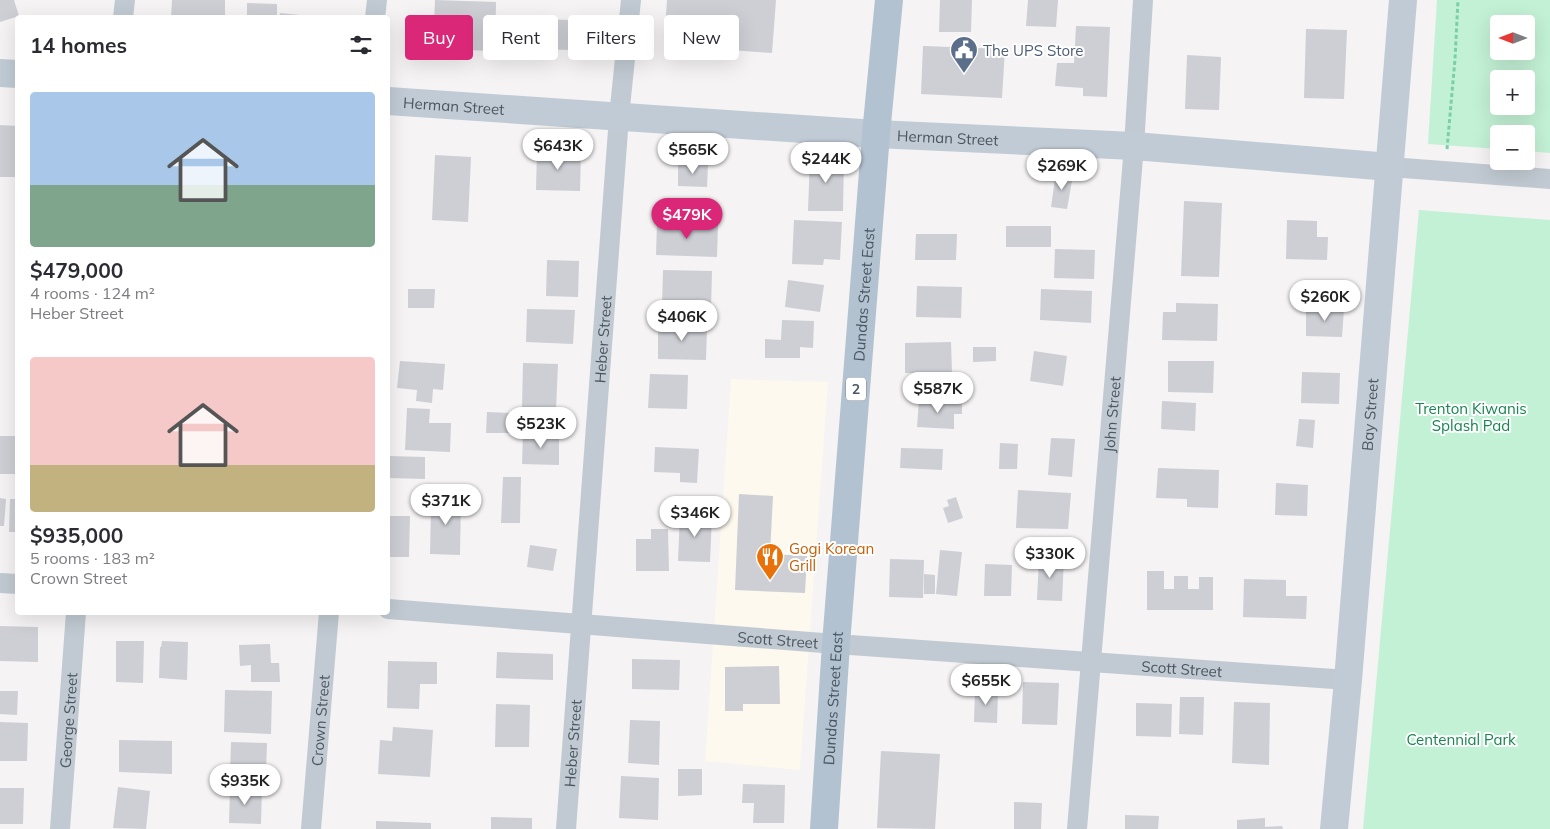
<!DOCTYPE html>
<meta charset="utf-8">
<style>
:root{--surface:#fff;--page:#f2f2f3;--text:#2b2b33;--muted:#7c7c81;--accent:#db2777}
body{margin:0;font-family:Mulish,sans-serif;background:var(--page);color:var(--text);height:100vh;display:flex;flex-direction:column;font-size:19px;white-space:nowrap}
*{box-sizing:border-box;margin:0}
p{font-size:16px;color:var(--muted)}
.icon{flex:none;width:28px;height:28px;fill:none;stroke:currentColor;stroke-width:2;stroke-linecap:round;stroke-linejoin:round}
.map{position:relative;flex:1;overflow:hidden}
.details{position:absolute;left:15px;top:15px;width:375px;height:600px;display:flex;flex-direction:column;background:var(--surface);border-radius:5px;box-shadow:0 5px 20px #0002}
.details>*{flex:none}
.guide{position:absolute;left:405px;top:15px;width:475px;height:45px;display:flex;gap:10px}
.needle{width:32px;rotate:270deg}
.buttons{position:absolute;left:1490px;top:15px;display:grid;gap:10px}
.buttons a{display:grid;place-items:center;width:45px;height:45px;border-radius:5px;background:var(--surface);box-shadow:0 5px 20px #0002;font-size:25px}
.price{position:absolute;translate:-50% -42px;padding:0 11px;border-radius:18px;background:#fff;color:#222;font-size:16px;line-height:32px;filter:drop-shadow(0 1px 2px #0008)}
.price::after{content:'';position:absolute;left:50%;top:30px;width:15px;height:11px;margin-left:-8px;background:inherit;clip-path:polygon(0 0,100% 0,50% 100%)}
.price.active{background:var(--accent);color:#fff}
ul{padding:0;list-style:none}
li{display:grid;align-content:center;gap:10px;height:265px;padding:0 15px}
li span{display:grid;place-items:center;height:155px;border-radius:5px;color:#555}
li>.icon{margin-inline-start:auto}
span .icon{width:90px;height:90px;fill:#fffc;stroke-width:1}
li b{font-size:21px}
h2{display:flex;justify-content:space-between;align-items:center;height:60px;padding:0 15px;font-size:21px}
.chip{padding:0 18px;border-radius:5px;background:var(--surface);box-shadow:0 5px 20px #0002;font-size:18px;line-height:45px}
.chip.active{background:var(--accent);color:#fff}
.map>svg:first-child{display:block}
.commercial{fill:#fdf9ef}
.green{fill:#c3f1d5;fill-rule:evenodd}
.building{fill:#cdcfd5}
.lines{fill:none;stroke-linecap:round;stroke-linejoin:round}
.path{stroke:#7ad0a6;stroke-width:3;stroke-dasharray:4 2.5;stroke-linecap:butt}
.street{stroke:#c1cad2;stroke-width:20}
.secondary{stroke:#c1cbd6;stroke-width:28}
.primary{stroke:#b3c2d1;stroke-width:28}
.labels{text-anchor:middle;dominant-baseline:central;stroke-width:4;stroke-linejoin:round;paint-order:stroke}
.shield{fill:#fff;stroke:#808990;stroke-width:1}
.shield-label{font-size:14px;font-weight:bold;fill:#4a5661}
.service-label{font-size:15px;fill:#4e5e75;stroke:#fff;text-anchor:start}
.street-label{font-size:15px;fill:#4a5661;stroke:#fff}
.park-label{font-size:15px;fill:#17864f;stroke:#fff}
.food-label{font-size:15px;fill:#c56008;stroke:#fff;text-anchor:start}
</style>
<div class="map">
<svg width="1550" height="829" viewBox="0 0 1550 829">
<rect width="100%" height="100%" fill="#f5f3f3"/>
<path class="commercial" d="M731,379L828,382L800,770L705,761Z"/>
<path class="green" d="M1437,0H1550V153L1526,151V134H1499V149L1428,144ZM1499,24H1526V51H1499ZM1499,79H1526V106H1499Z
M1419,210L1550,220V829H1363Z"/>
<path class="building" d="M0,0H14L19,16L0,22Z
M172,0H225V18H171Z
M435,0L496,2L495,51L433,49Z
M667,0H776L772,53L664,45Z
M940,0H972L971,32H939Z
M1028,0H1058L1056,27L1026,26Z
M247,3L277,4V18H247Z
M280,13L310,16V18H279Z
M522,19L576,20L575,50L522,49Z
M1076,26L1110,27L1107,97L1083,96V88L1055,86L1057,63H1074Z
M1306,29L1347,30L1344,99L1304,98Z
M923,46L1005,49L1002,98L921,94Z
M1187,55L1221,57L1219,110L1185,109Z
M0,125L18,126V177H0Z
M537,151L581,152L580,191L536,190Z
M435,155L471,157L468,222L432,220Z
M810,157H844L843,211H808Z
M678,163L708,164L707,187L678,186Z
M1056,172L1073,175L1067,209L1051,207Z
M1184,201L1222,203L1219,277L1181,276Z
M794,220L842,222L840,260L824,259L823,265L792,264Z
M1287,220L1317,221V237H1328L1327,260L1286,259Z
M657,223L718,225L717,257L656,255Z
M1006,226H1051V247H1006Z
M916,234H957L956,260H915Z
M1055,249L1095,250L1094,279L1054,278Z
M547,260L579,261L578,297L546,296Z
M663,270L712,271L711,309L662,307Z
M788,280L824,285L820,312L785,307Z
M917,286L962,287L961,318L916,317Z
M408,289H435L434,308H408Z
M1041,289L1092,291L1091,323L1040,320Z
M1176,303L1218,304L1217,341L1162,340L1163,312H1176Z
M1306,308L1344,309L1342,337L1306,336Z
M527,309L575,310L573,344L526,342Z
M782,320L814,321L813,348L800,347V358H765V339L781,340Z
M658,325L707,326L706,360L658,359Z
M951,342L952,373H905V343Z
M973,347H996V361L973,362Z
M1034,351L1067,356L1063,386L1030,381Z
M400,361L445,364L443,390L433,389L432,403L416,401L417,390L397,388Z
M1168,361H1214L1213,393L1168,392Z
M523,363L558,364L556,409L522,408Z
M1302,372L1340,373L1339,404L1301,403Z
M650,374L688,375L687,409L648,408Z
M919,400L962,402V414H954V429L917,427Z
M1162,401L1196,403L1195,431L1161,429Z
M407,408L430,409L429,423H451L450,452L405,450Z
M487,412L510,413L509,433H486Z
M1299,419L1315,420L1313,448L1296,446Z
M523,433H559V465L522,464Z
M0,436H18V474H0Z
M1051,438L1075,439L1072,477L1048,475Z
M1000,443L1018,444L1017,469H999Z
M655,447L699,449L697,483L680,482V473L654,472Z
M901,448L943,449L942,470L900,468Z
M388,456L425,457V479L388,478Z
M1158,468L1219,470L1218,508L1187,507V499L1156,498Z
M503,477H521L520,523H501Z
M1276,483L1308,485L1307,516L1275,515Z
M1018,490L1071,493L1068,529L1016,528Z
M437,494L461,495L460,555L430,554L431,510H437Z
M739,494L773,496L770,554L807,556L805,593L735,590Z
M956,497L963,518L948,523L943,508L949,506L947,500Z
M0,498L6,499L4,526H0Z
M10,499H18V532H9Z
M680,513L712,515L710,562L678,561Z
M388,516H410L409,557H388Z
M651,529H668L669,571H636V539H651Z
M530,545L557,549L553,571L527,567Z
M940,550L962,552L957,596L936,594Z
M1039,557L1064,558L1062,601L1037,600Z
M890,559L924,560L923,598L889,597Z
M985,564L1012,565L1011,596H984Z
M1147,571H1164V589H1174V576H1188V589H1199V577H1213V610H1147Z
M924,574L935,575V594H924Z
M1244,579L1286,580V596H1307L1306,619L1243,617Z
M0,626L38,627V662L0,661Z
M116,641H144L143,683L116,682Z
M162,641L188,642L187,680L159,678L160,647H161Z
M270,644L271,663H279L280,682H251V665L240,666L239,645Z
M497,652L553,654V680L496,678Z
M632,659L680,660L679,690L632,689Z
M388,661L437,662V684H420L419,709L387,708Z
M779,666L780,704H743V711H725V667Z
M1023,682L1059,683L1057,725L1022,724Z
M225,690L272,691L271,734L224,732Z
M975,690L998,691L997,723L974,722Z
M0,691H18L17,715L0,714Z
M1180,697H1204L1203,735L1179,734Z
M1234,702L1270,703L1269,765L1232,763Z
M1136,703L1172,704L1171,737L1136,736Z
M496,704L530,705L529,747H495Z
M630,720L660,721L659,765L628,763Z
M0,722L28,723L27,761H0Z
M393,727L433,730L430,777L378,774L380,740L392,741Z
M119,740L172,741V774L119,772Z
M231,742L267,743L266,773L230,772Z
M881,751L940,754L935,829L877,828Z
M678,769H702V795L678,796Z
M621,776L659,778L658,820L619,818Z
M743,784L785,785L784,823H753L754,803H742Z
M118,787L150,791L146,829L113,828Z
M0,788H24L23,824H0Z
M230,788L262,789L261,824L229,823Z
M1014,802L1042,803L1041,829H1014Z
M1125,815L1159,816L1158,829H1125Z
M491,817L532,818V829H491Z
M1265,818V827L1282,826L1283,829H1237V820Z
M376,821L431,823V829H376Z"/>
<g class="lines">
<path class="path" d="M1447,149L1455,59L1458,0"/>
<g class="street">
<path d="M123,18L125,0"/>
<path d="M375,18L377,0"/>
<path d="M1390,167L1550,179"/>
<path d="M0,583L18,584"/>
<path id="s1" d="M388,609L836,644L1348,680"/>
<path id="s2" d="M60,829L76,612"/>
<path id="s3" d="M311,829L329,612"/>
<path id="s4" d="M566,829L619,117L631,0"/>
<path id="s5" d="M1077,829L1134,146L1143,0"/>
</g>
<g class="secondary">
<path d="M0,73L18,74"/>
<path id="s6" d="M388,101L876,134L1134,146L1390,167"/>
<path id="s7" d="M1334,829L1348,680L1403,0"/>
</g>
<path class="primary" id="s8" d="M824,829L836,644L876,134L889,0"/>
</g>
<defs>
<symbol id="civic-pin" viewBox="-11 -11 22 30"><path d="M0 17L-7.5 6A9.5 9.5 0 1 1 7.5 6Z" fill="#5c6f8a" stroke="#fff"/><path d="M-.6-6.5H3V-4.5H.6V-3L4-1V1h2V6H-6V1h2V-1L-.6-3ZM-1.2 2.5V6h2.4V2.5Z" fill="#fff"/></symbol>
<symbol id="restaurant-pin" viewBox="-11 -11 22 30"><path d="M0 17L-7.5 6A9.5 9.5 0 1 1 7.5 6Z" fill="#e8710a" stroke="#fff"/><path d="M-5-6h1v4h1v-4h1v4h1v-4h1v5L-1.5 .5V6h-2V.5L-5-1ZM5-6V6H3V1.5H1.5Q1.5-4 5-6Z" fill="#fff"/></symbol>
</defs>
<g fill-rule="evenodd">
<use href="#civic-pin" x="948" y="34" width="32" height="43"/>
<use href="#restaurant-pin" x="754" y="541" width="32" height="43"/>
</g>
<g class="labels">
<rect class="shield" x="846" y="377.5" width="20" height="23" rx="4"/>
<g class="shield-label">
<text x="856" y="389">2</text>
</g>
<g class="service-label">
<text x="983" y="50">The UPS Store</text>
</g>
<g class="street-label">
<text stroke="none"><textPath href="#s6" startOffset="66">Herman Street</textPath></text>
<text stroke="none"><textPath href="#s6" startOffset="561">Herman Street</textPath></text>
<text stroke="none"><textPath href="#s8" startOffset="536">Dundas Street East</textPath></text>
<text stroke="none"><textPath href="#s4" startOffset="491">Heber Street</textPath></text>
<text stroke="none"><textPath href="#s5" startOffset="416">John Street</textPath></text>
<text stroke="none"><textPath href="#s7" startOffset="416">Bay Street</textPath></text>
<text stroke="none"><textPath href="#s1" startOffset="391">Scott Street</textPath></text>
<text stroke="none"><textPath href="#s1" startOffset="796">Scott Street</textPath></text>
<text stroke="none"><textPath href="#s8" startOffset="131">Dundas Street East</textPath></text>
<text stroke="none"><textPath href="#s2" startOffset="109">George Street</textPath></text>
<text stroke="none"><textPath href="#s3" startOffset="109">Crown Street</textPath></text>
<text stroke="none"><textPath href="#s4" startOffset="86">Heber Street</textPath></text>
</g>
<g class="park-label">
<text x="1471" y="408">Trenton Kiwanis<tspan x="1471" dy="17">Splash Pad</tspan></text>
<text x="1461" y="739">Centennial Park</text>
</g>
<g class="food-label">
<text x="789" y="548">Gogi Korean<tspan x="789" dy="17">Grill</tspan></text>
</g>
</g>
</svg>
<div class="buttons">
<a><svg class="needle" viewBox="-14 -14 28 28"><path d="M0-13l5 13h-10z" fill="#e53935"/><path d="M0 13l5-13h-10z" fill="#7c7c81"/></svg></a>
<a>+</a>
<a>−</a>
</div>
<b class="price" style="left:558px;top:171px">$643K</b>
<b class="price" style="left:693px;top:175px">$565K</b>
<b class="price" style="left:826px;top:184px">$244K</b>
<b class="price" style="left:1062px;top:191px">$269K</b>
<b class="price active" style="left:687px;top:240px">$479K</b>
<b class="price" style="left:1325px;top:322px">$260K</b>
<b class="price" style="left:682px;top:342px">$406K</b>
<b class="price" style="left:938px;top:414px">$587K</b>
<b class="price" style="left:541px;top:449px">$523K</b>
<b class="price" style="left:446px;top:526px">$371K</b>
<b class="price" style="left:695px;top:538px">$346K</b>
<b class="price" style="left:1050px;top:579px">$330K</b>
<b class="price" style="left:986px;top:706px">$655K</b>
<b class="price" style="left:245px;top:806px">$935K</b>
<div class="guide">
<a class="chip active">Buy</a>
<a class="chip">Rent</a>
<a class="chip">Filters</a>
<a class="chip">New</a>
</div>
<section class="details">
<h2>14 homes<svg class="icon" aria-label="filters" viewBox="0 0 24 24"><path d="M4 7h16M4 17h16"/><circle cx="9" cy="7" r="2"/><circle cx="15" cy="17" r="2"/></svg></h2>
<ul>
<li><span style="background:linear-gradient(#a9c7e8 60%,#7fa58c 0)"><svg class="icon" aria-label="home" viewBox="0 0 24 24"><path d="M3 11l9-7 9 7M6 9v11h12V9"/></svg></span><div><b>$479,000</b><p>4 rooms · 124 m²</p><p>Heber Street</p></div></li>
<li><span style="background:linear-gradient(#f6c9c9 70%,#c2b280 0)"><svg class="icon" aria-label="home" viewBox="0 0 24 24"><path d="M3 11l9-7 9 7M6 9v11h12V9"/></svg></span><div><b>$935,000</b><p>5 rooms · 183 m²</p><p>Crown Street</p></div></li>
</ul>
</section>
</div>
